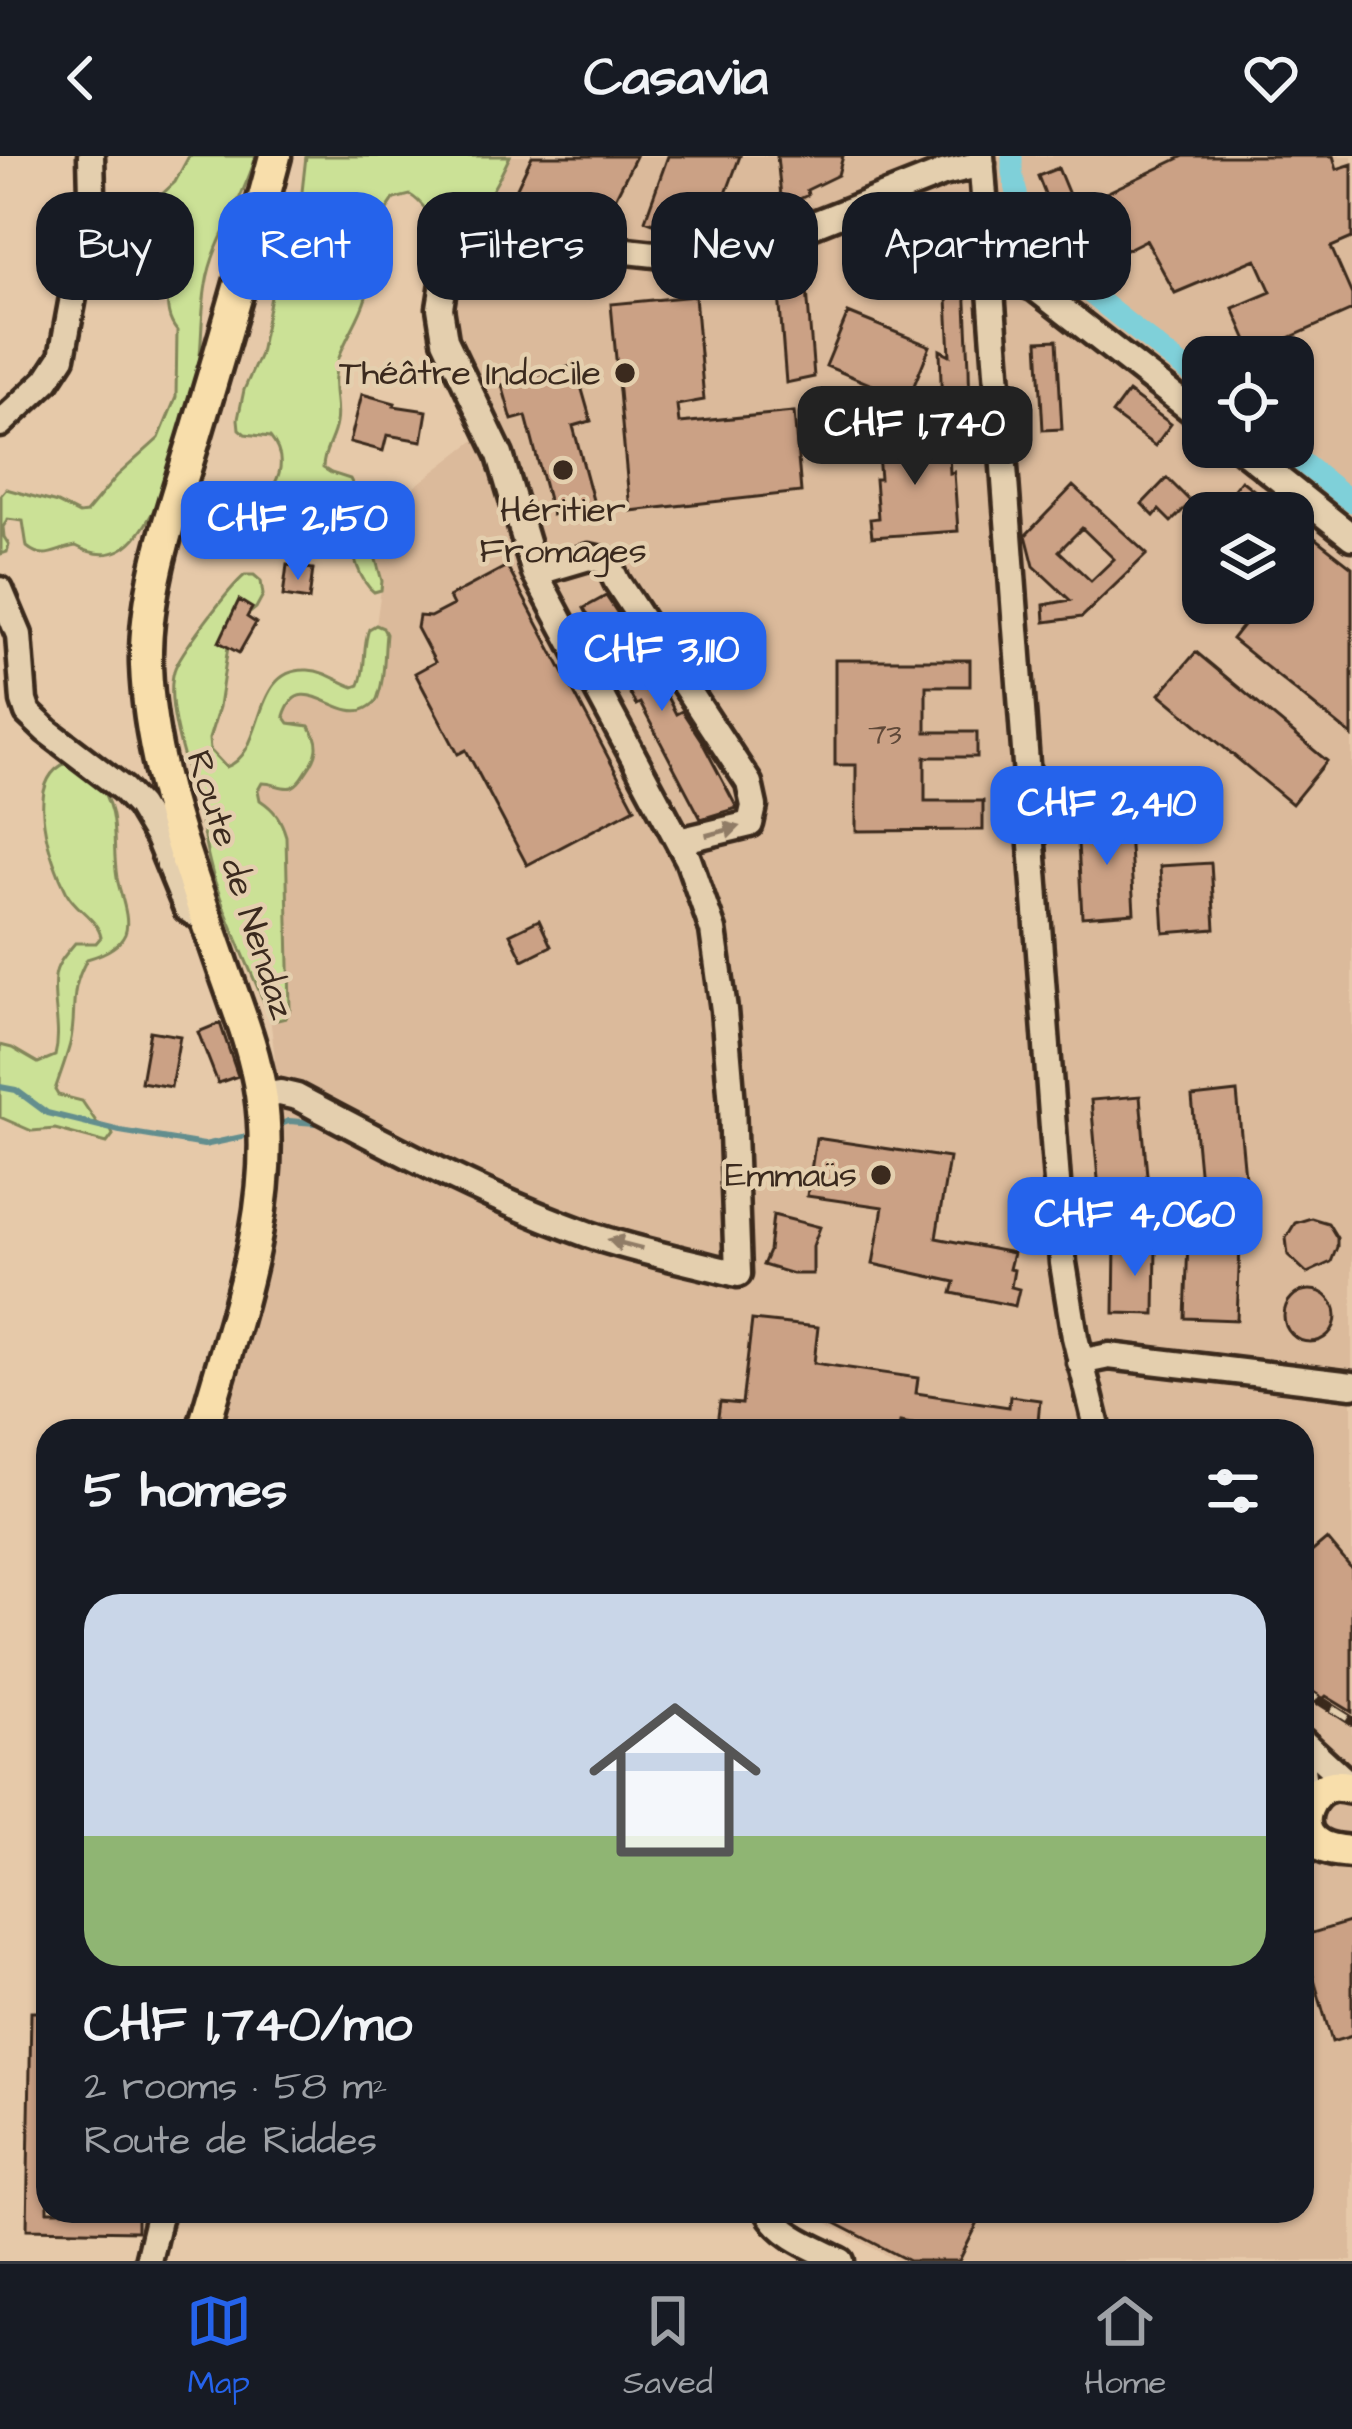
<!DOCTYPE html>
<meta charset="utf-8">
<style>
:root{--surface:#171b24;--page:#242831;--text:#f1f3f6;--muted:#9ea1a6;--line:#363941;--accent:#2563eb}
body{margin:0;font-family:"Architects Daughter",sans-serif;background:var(--page);color:var(--text);height:100vh;display:flex;flex-direction:column;font-size:45px;white-space:nowrap}
*{box-sizing:border-box;margin:0}
p{font-size:39px;color:var(--muted)}
.icon{flex:none;width:66px;height:66px;fill:none;stroke:currentColor;stroke-width:2;stroke-linecap:round;stroke-linejoin:round}
.map{position:relative;flex:1;overflow:hidden}
.sheet{position:absolute;left:36px;top:1263px;width:1278px;height:804px;display:flex;flex-direction:column;background:var(--surface);border-radius:36px;box-shadow:0 3px 9px #0004}
.sheet>*{flex:none}
.banner{position:absolute;left:36px;top:36px;width:1281px;height:108px;display:flex;gap:24px}
.fabs{position:absolute;left:1182px;top:180px;display:grid;gap:24px}
.fabs a{display:grid;place-items:center;width:132px;height:132px;border-radius:24px;background:var(--surface);box-shadow:0 3px 9px #0004;font-size:60px}
.price{position:absolute;translate:-50% -102px;padding:0 27px;border-radius:24px;background:var(--accent);color:#fff;font-size:39px;line-height:78px;filter:drop-shadow(0 3px 6px #0008)}
.price::after{content:'';position:absolute;left:50%;top:72px;width:36px;height:27px;margin-left:-18px;background:inherit;clip-path:polygon(0 0,100% 0,50% 100%)}
.price.current{background:#222;color:#fff}
ul{padding:0;list-style:none}
li{display:grid;align-content:center;gap:24px;height:636px;padding:0 48px}
li span{display:grid;place-items:center;height:372px;border-radius:36px;color:#555}
li>.icon{margin-inline-start:auto}
span .icon{width:216px;height:216px;fill:#fffc;stroke-width:1}
li b{font-size:51px}
h2{display:flex;justify-content:space-between;align-items:center;height:144px;padding:0 48px;font-size:51px}
.pill{padding:0 42px;border-radius:36px;background:var(--surface);box-shadow:0 3px 9px #0004;font-size:42px;line-height:108px}
.pill.current{background:var(--accent);color:#fff}
header{display:flex;justify-content:space-between;align-items:center;height:156px;padding:0 48px;background:var(--surface);font-size:54px;font-weight:700}
.tabs{display:flex;justify-content:space-around;align-items:center;height:168px;border-top:3px solid var(--line);background:var(--surface);font-size:33px;color:var(--muted)}
.tabs a{display:grid;justify-items:center;gap:6px}
.tabs .current{color:var(--accent)}
.map>svg:first-child{display:block}
.built{fill:#dbba9b;fill-rule:evenodd}
.green{fill:#cbe196;stroke:#83865a;stroke-width:3}
.lines{fill:none;stroke-linecap:round;stroke-linejoin:round}
.stream{stroke:#648e8e;stroke-width:6}
.canal{stroke:#7fd0d9;stroke-width:21}
.building{fill:#cba185;stroke:#3b2a1e;stroke-width:3;fill-rule:evenodd}
.minor-casing{stroke:#3b2a1e;stroke-width:33}
.major-casing{stroke:#3b2a1e;stroke-width:39}
.minor{stroke:#e4cfae;stroke-width:24}
.major{stroke:#f8deab;stroke-width:30}
.rail-casing{stroke:#3b2a1e;stroke-width:10}
.rail{stroke:#e4cfae;stroke-width:6;stroke-dasharray:18;stroke-linecap:butt}
.oneway{fill:#907c66}
.poi-dot{fill:#3b2a1e;stroke:#e4cfae;stroke-width:4.5}
.labels{text-anchor:middle;dominant-baseline:central;stroke-width:9;stroke-linejoin:round;paint-order:stroke}
.number-label{font-size:30px;fill:#5f4838}
.poi-label{font-size:36px;fill:#3b2a1e;stroke:#e4cfae;text-anchor:end}
.street-label{font-size:36px;fill:#3b2a1e;stroke:#e4cfae}
</style>
<header><svg class="icon" aria-label="back" viewBox="0 0 24 24"><path d="M15 5l-7 7 7 7"/></svg>Casavia<svg class="icon" aria-label="heart" viewBox="0 0 24 24"><path d="M12 20l-8-8c-3-5 5-10 8-4 3-6 11-1 8 4z"/></svg></header>
<div class="map">
<svg width="1352" height="2105" viewBox="0 0 1352 2105">
<rect width="100%" height="100%" fill="#e6c9a9"/>
<filter id="ink" filterUnits="userSpaceOnUse"><feTurbulence type="fractalNoise" baseFrequency=".00833" numOctaves="2"/><feDisplacementMap in="SourceGraphic" scale="24" xChannelSelector="R" yChannelSelector="G"/><feConvolveMatrix kernelMatrix="1 2 1 2 8 2 1 2 1" color-interpolation-filters="sRGB"/></filter>
<g filter="url(#ink)">
<path class="built" d="M510,0H1352V2105H897L805,2055H1302V1275H223L261,1134L280,1042L284,982L270,860L278,864L285,862L290,853L286,680L273,653L260,644L258,634L262,626L270,625L286,632L309,570L290,567L284,560L287,550L302,540L315,539L359,556L383,472L376,469L382,426L366,374L388,351L480,280L438,178L467,76L468,64L479,54L492,34ZM1203,201H1293V291H1203ZM1203,357H1293V447H1203Z"/>
<path class="green" d="M189,0H256C244,44 213,84 206,129C200,162 203,197 196,230C189,268 157,377 120,394C105,401 89,397 76,390C56,393 45,406 27,391L23,365L8,363L3,371L4,381L9,389L7,396L1,398V339L6,333L57,347L79,358L86,357L117,320L159,282L176,241L177,175C161,155 172,139 164,116L156,113L129,119L125,104L143,56L175,26Z
M306,0H510C500,21 471,87 438,66C427,58 423,46 410,39L394,43C373,71 376,108 366,141C358,169 338,190 335,220C333,236 339,251 336,267C334,283 323,295 323,312L331,317L350,323L358,339L382,425L381,434L374,436C351,419 350,367 337,340C306,336 296,361 274,380C262,379 256,377 252,366C267,338 296,312 270,281L245,278L239,273L238,263L244,234L260,198L279,99L296,61L302,36Z
M245,419H254L261,425L263,439L256,452L241,464L229,484L219,551L209,583L210,594L226,611C268,597 249,511 308,514C326,515 337,525 354,531L359,529C367,511 362,491 369,473L376,469L383,472L386,478C384,497 385,520 379,537C377,546 374,548 367,552C340,568 299,510 284,560L289,567L309,570C322,587 318,600 306,616C303,621 297,629 292,631C284,634 271,626 262,627L258,634L260,644C275,654 281,663 286,680L290,853L286,862L278,864L270,860C251,815 229,770 214,723C205,693 201,663 193,633C184,602 165,547 174,515C178,499 231,430 245,419Z
M66,607C79,607 88,613 96,624C121,658 111,685 117,722C120,738 131,763 125,778C119,792 101,799 87,803C67,840 78,853 70,888C66,903 60,919 55,934L58,939L82,945L97,967L111,974L113,979L107,987L55,973L32,975L0,961V889L12,892L38,907L55,900C62,873 52,848 55,821C56,808 67,797 75,787H96L101,781C97,762 76,754 67,737C51,706 22,626 66,607Z"/>
<g class="lines">
<path class="stream" d="M0,931L16,934L47,957L120,975L204,989L242,981
M281,968L289,965L316,967"/>
<path class="canal" d="M1012,0V16L1021,55L1033,83L1062,115L1203,227
M1283,291L1352,346"/>
</g>
<path class="building" d="M532,0H636L602,69L580,59L574,72L512,42Z
M668,0H740L724,43L746,51L740,68L720,61L711,85L706,86L645,64Z
M777,0H843L838,19L807,34L808,39L782,51Z
M1184,0H1333L1337,13L1352,8V82L1331,91L1352,139V154L1253,198L1233,152L1271,136L1256,103L1175,137L1146,84L1126,94L1102,39Z
M1058,12L1079,63L1058,71L1038,20Z
M963,85L969,211L970,260L942,256L940,194L950,199L944,86Z
M805,108L814,221L786,227L777,112Z
M695,140L704,244L677,249L679,267L794,256L801,336L630,355L611,148Z
M848,157L930,190L908,244L826,210Z
M1057,184L1062,273L1043,274L1038,185Z
M575,209L591,265L573,270L594,348L552,359L526,260L512,264L502,229Z
M1128,236L1171,268L1155,290L1112,258Z
M362,238L395,247L394,250L427,255L422,285L387,279L383,295L350,286Z
M948,280L950,317L954,316L958,375L872,381L870,363L878,362L875,323H880L877,286Z
M1167,322L1191,346L1171,366L1159,354L1154,360L1142,348Z
M1241,324L1283,357H1215Z
M1073,330L1147,398L1082,461L1045,466L1044,449L1070,444L1034,410L1026,379ZM1082,372L1114,403L1091,425L1059,395Z
M1293,365L1352,411V580L1232,483L1247,464L1226,447H1293Z
M287,409L313,413L309,444L283,440Z
M507,410L635,652L527,709L466,594L458,598L415,517L435,506L417,472L419,460L430,461L453,449L449,441Z
M606,440L643,495L676,558L682,555L701,584L737,652L701,663L640,547L636,549L584,452Z
M239,444L252,452L247,461L256,467L239,497L219,486Z
M1196,496L1327,605L1292,648L1160,538Z
M835,504H970V530H926V576H977V601H925V645H983V674L856,675V609H835Z
M1128,658L1134,757L1082,761L1078,687L1092,686L1090,660Z
M1211,707L1215,773L1164,777L1160,710Z
M539,764L551,790L523,804L510,778Z
M220,867L238,920L218,927L198,876Z
M150,875L180,880L171,931L141,926Z
M1237,936L1245,1021L1200,1026L1192,941Z
M1140,940L1150,1053L1101,1057L1091,944Z
M816,982L949,1002L936,1082L1013,1097L1009,1113L1014,1114L1011,1131L1019,1133L1015,1150L952,1137L955,1126L873,1108L883,1051L807,1040Z
M773,1059L820,1071L813,1090V1118H793L763,1109L769,1095Z
M1311,1062L1328,1067L1337,1082V1091L1331,1106L1307,1117L1288,1099L1286,1082L1295,1067Z
M1188,1086L1240,1088L1237,1164L1185,1162Z
M1115,1088L1156,1089L1155,1158L1114,1157Z
M1284 1160a26 26 0 1 1 52 0a26 26 0 1 1-52 0Z
M752,1164L818,1171L814,1207L918,1222L916,1237L1009,1251L1010,1240L1040,1244L1037,1275H956L900,1266L898,1275H716L720,1246L742,1248Z
M1327,1383L1352,1413V1556L1326,1540L1317,1548L1302,1530V1404Z
M1352,1765V1880L1332,1886L1313,1820L1302,1823V1780Z
M31,1856H48V2055H137V2075L27,2073Z
M812,2055H984L959,2105H909Z"/>
<g class="lines">
<defs>
<path id="minor" d="M981,0L1063,1107L1075,1181L1098,1275
M989,121H1008L1035,132L1203,263
M0,268L47,224L62,201L92,38L91,0
M1239,291L1352,381
M535,417L589,401L607,405L617,426L749,627L754,650L750,668L679,685
M0,434L19,479L24,545L28,557L47,575L123,633L139,650L158,682L187,753L197,759L205,757
M261,940L280,937L297,941C392,991 486,1042 587,1078C636,1095 688,1105 738,1118L732,948L724,854L713,774L688,703L535,417L500,299L445,184L440,152L444,127L465,88L479,79L701,103L736,99L943,17L982,8
M1080,1206L1109,1200L1352,1229
M1302,1585L1352,1631
M1302,1613L1307,1652
M768,2055C782,2081 815,2092 841,2105
M148,2105L160,2055"/>
<path id="major" d="M203,1275C233,1166 278,1053 261,938C255,896 239,856 225,816C191,716 150,616 146,509C144,428 175,348 198,271C225,181 251,91 275,0
M1352,1632C1347,1631 1337,1629 1332,1630C1308,1634 1295,1669 1314,1685C1324,1694 1339,1695 1352,1696"/>
</defs>
<use href="#minor" class="minor-casing"/>
<use href="#major" class="major-casing"/>
<use href="#minor" class="minor"/>
<use href="#major" class="major"/>
<defs>
<path id="rail" d="M1302,1533L1352,1565"/>
</defs>
<use href="#rail" class="rail-casing"/>
<use href="#rail" class="rail"/>
</g>
<defs><path id="oneway-solid" d="M-6-.8H1V-3.2L6.5 0L1 3.2V.8H-6Z" transform="scale(3)"/></defs>
<g class="oneway">
<use href="#oneway-solid" transform="translate(723 675) rotate(-15)"/>
<use href="#oneway-solid" transform="translate(625 1088) rotate(-165)"/>
</g>
</g>
<g class="poi-dot">
<circle cx="625" cy="217" r="12"/>
<circle cx="563" cy="314" r="12"/>
<circle cx="881" cy="1019" r="12"/>
</g>
<g class="labels">
<g class="number-label">
<text x="885" y="579">73</text>
</g>
<g class="poi-label">
<text x="601" y="217">Théâtre Indocile</text>
<text x="563" y="354" text-anchor="middle">Héritier<tspan x="563" dy="41">Fromages</tspan></text>
<text x="857" y="1019">Emmaüs</text>
</g>
<g class="street-label">
<text transform="translate(240 729) rotate(72)">Route de Nendaz</text>
</g>
</g>
</svg>
<div class="fabs">
<a><svg class="icon" aria-label="locate" viewBox="0 0 24 24"><circle cx="12" cy="12" r="6"/><path d="M12 2v4M12 18v4M2 12h4M18 12h4"/></svg></a>
<a><svg class="icon" aria-label="layers" viewBox="0 0 24 24"><path d="M12 4l9 5-9 5-9-5zM3 14l9 5 9-5"/></svg></a>
</div>
<b class="price current" style="left:915px;top:332px">CHF 1,740</b>
<b class="price" style="left:298px;top:427px">CHF 2,150</b>
<b class="price" style="left:662px;top:558px">CHF 3,110</b>
<b class="price" style="left:1107px;top:712px">CHF 2,410</b>
<b class="price" style="left:1135px;top:1123px">CHF 4,060</b>
<div class="banner">
<a class="pill">Buy</a>
<a class="pill current">Rent</a>
<a class="pill">Filters</a>
<a class="pill">New</a>
<a class="pill">Apartment</a>
</div>
<section class="sheet">
<h2>5 homes<svg class="icon" aria-label="filters" viewBox="0 0 24 24"><path d="M4 7h16M4 17h16"/><circle cx="9" cy="7" r="2"/><circle cx="15" cy="17" r="2"/></svg></h2>
<ul>
<li><span style="background:linear-gradient(#c9d6e8 65%,#8fb573 0)"><svg class="icon" aria-label="home" viewBox="0 0 24 24"><path d="M3 11l9-7 9 7M6 9v11h12V9"/></svg></span><div><b>CHF 1,740/mo</b><p>2 rooms · 58 m²</p><p>Route de Riddes</p></div></li>
</ul>
</section>
</div>
<nav class="tabs">
<a class="current"><svg class="icon" aria-label="map" viewBox="0 0 24 24"><path d="M3 6l6-2 6 2 6-2v14l-6 2-6-2-6 2zM9 4v14M15 6v14"/></svg>Map</a>
<a><svg class="icon" aria-label="saved" viewBox="0 0 24 24"><path d="M7 4h10v16l-5-4-5 4z"/></svg>Saved</a>
<a><svg class="icon" aria-label="home" viewBox="0 0 24 24"><path d="M3 11l9-7 9 7M6 9v11h12V9"/></svg>Home</a>
</nav>
